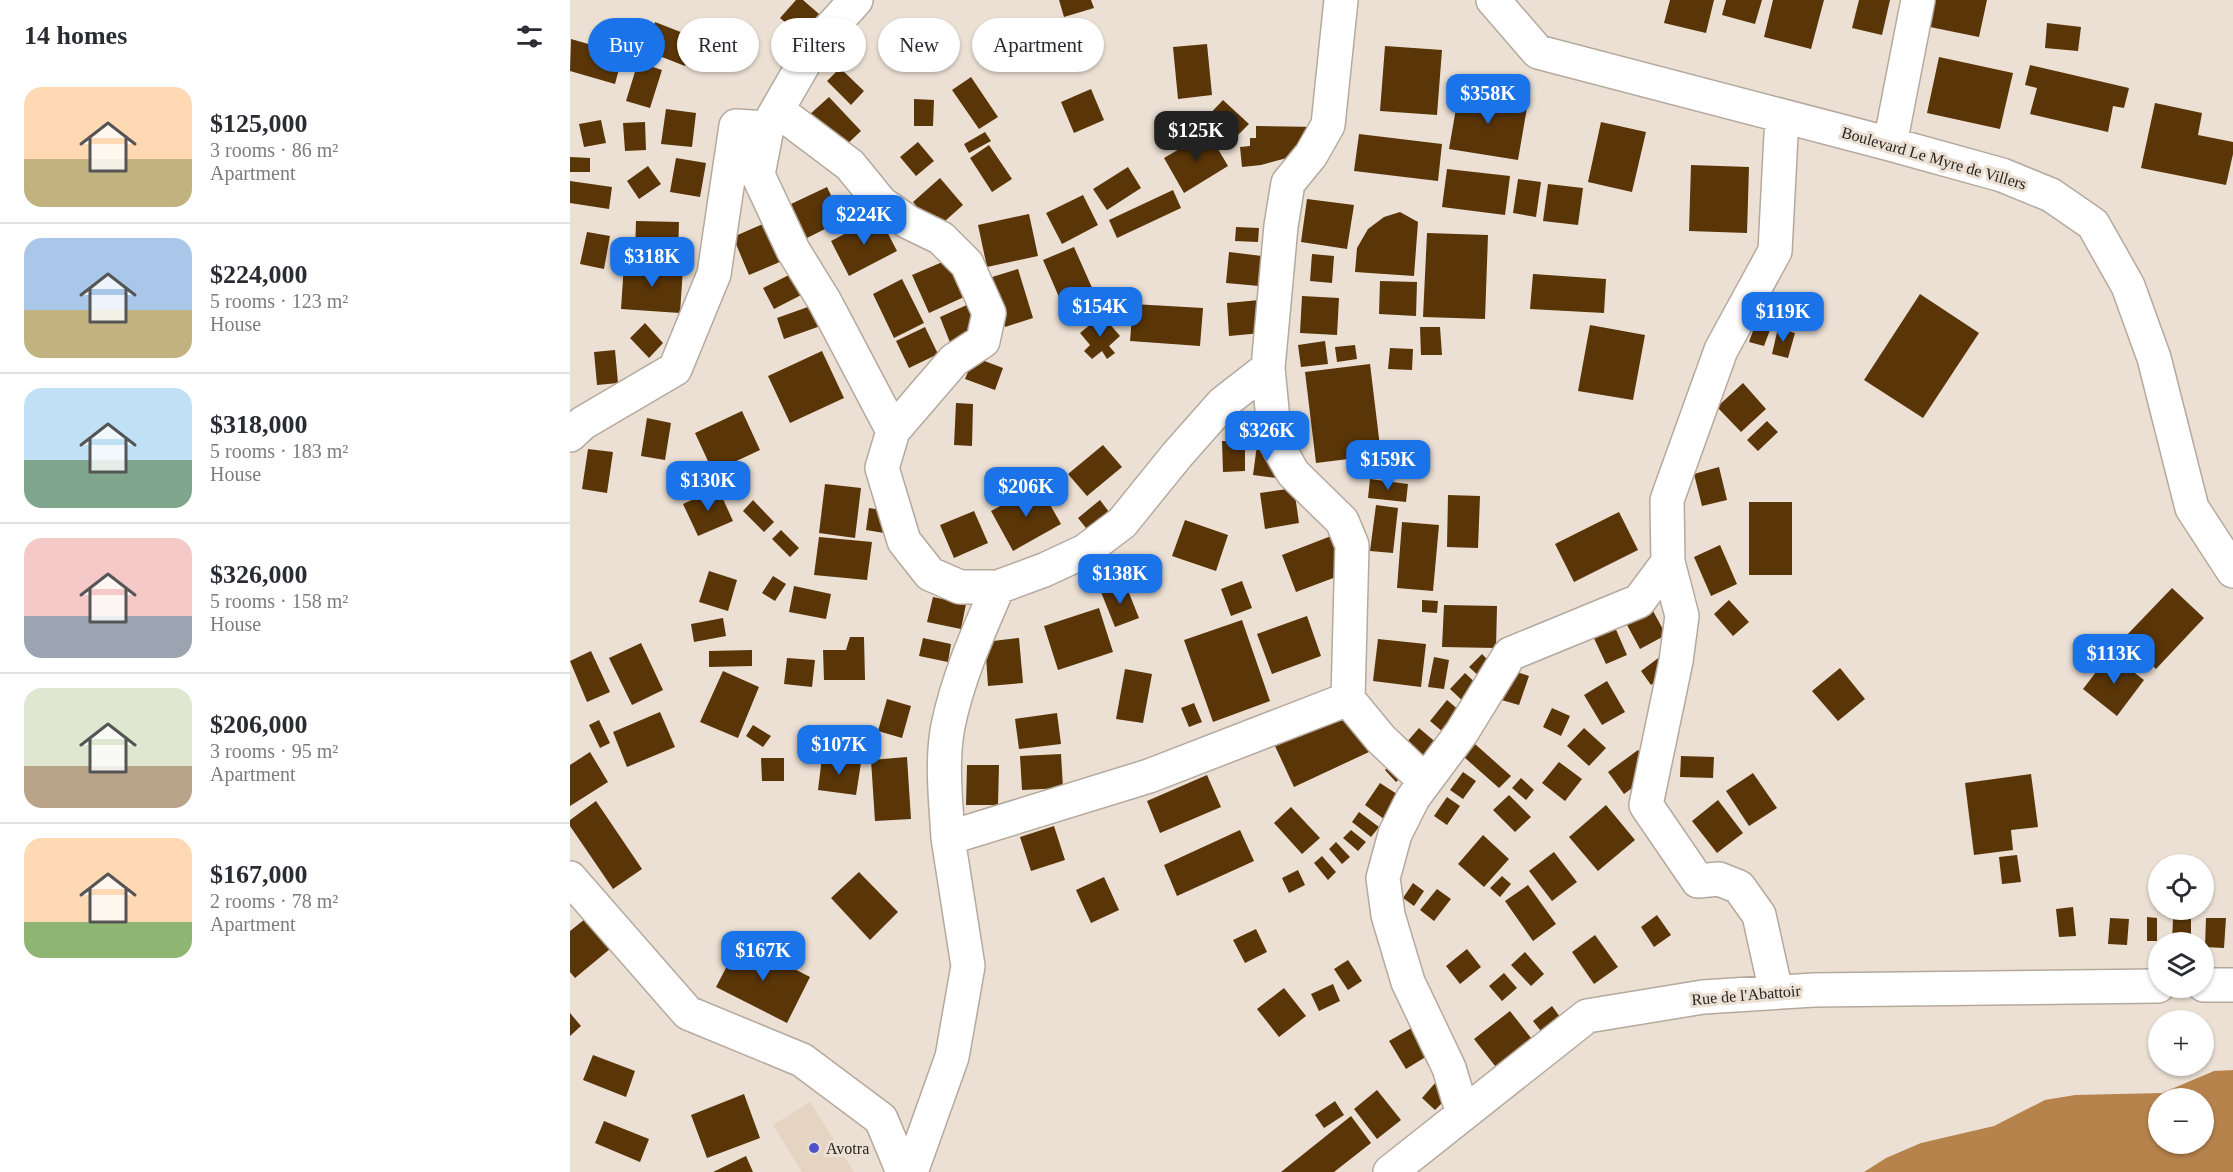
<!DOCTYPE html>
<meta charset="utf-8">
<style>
:root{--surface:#fff;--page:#f2f2f3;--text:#2b2b33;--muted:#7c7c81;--line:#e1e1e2;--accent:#1a73e8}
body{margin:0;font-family:Georgia,serif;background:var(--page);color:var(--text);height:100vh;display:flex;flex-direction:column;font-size:22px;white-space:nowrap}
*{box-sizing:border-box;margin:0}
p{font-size:20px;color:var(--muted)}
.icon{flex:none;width:33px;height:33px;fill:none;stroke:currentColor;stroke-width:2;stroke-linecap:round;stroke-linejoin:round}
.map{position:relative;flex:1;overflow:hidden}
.sheet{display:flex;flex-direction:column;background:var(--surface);width:570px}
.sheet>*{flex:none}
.banner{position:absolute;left:18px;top:18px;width:570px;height:54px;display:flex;gap:12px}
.fabs{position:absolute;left:1578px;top:854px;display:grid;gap:12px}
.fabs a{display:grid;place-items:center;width:66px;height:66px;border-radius:50%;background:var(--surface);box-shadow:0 2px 4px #0004;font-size:30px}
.price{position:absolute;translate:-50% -51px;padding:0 14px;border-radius:12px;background:var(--accent);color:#fff;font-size:20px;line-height:39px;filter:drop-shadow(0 2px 3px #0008)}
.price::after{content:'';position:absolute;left:50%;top:36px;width:18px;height:14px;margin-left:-9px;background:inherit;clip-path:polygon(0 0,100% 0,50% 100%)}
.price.selected{background:#222;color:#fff}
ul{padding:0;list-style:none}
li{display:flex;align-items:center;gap:18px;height:150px;padding:0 24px}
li+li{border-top:2px solid var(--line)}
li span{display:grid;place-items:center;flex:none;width:168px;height:120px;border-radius:18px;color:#555}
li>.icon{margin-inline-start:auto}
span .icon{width:72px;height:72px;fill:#fffc;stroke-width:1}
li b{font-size:26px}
h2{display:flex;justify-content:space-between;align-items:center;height:72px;padding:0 24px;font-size:26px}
.tag{padding:0 21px;border-radius:27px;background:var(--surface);box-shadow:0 2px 4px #0004;font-size:21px;line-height:54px}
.tag.selected{background:var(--accent);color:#fff}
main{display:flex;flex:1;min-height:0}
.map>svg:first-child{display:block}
.built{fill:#e6d4c3}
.water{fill:#b6834c;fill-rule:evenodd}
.building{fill:#593507}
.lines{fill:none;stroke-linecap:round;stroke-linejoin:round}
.minor-casing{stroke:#b5a99e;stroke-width:36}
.minor{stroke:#fff;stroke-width:33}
.poi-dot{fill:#4f52c9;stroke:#ece0d4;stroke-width:2}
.labels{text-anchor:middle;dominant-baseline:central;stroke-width:6;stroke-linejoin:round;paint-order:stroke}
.street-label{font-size:16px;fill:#292420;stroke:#ece0d4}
.poi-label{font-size:16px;fill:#292420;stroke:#ece0d4;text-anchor:start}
</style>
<main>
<section class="sheet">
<h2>14 homes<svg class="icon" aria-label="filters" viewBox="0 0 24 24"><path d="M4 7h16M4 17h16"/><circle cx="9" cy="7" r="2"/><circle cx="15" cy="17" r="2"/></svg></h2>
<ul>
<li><span style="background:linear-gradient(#ffd9b3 60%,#c2b280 0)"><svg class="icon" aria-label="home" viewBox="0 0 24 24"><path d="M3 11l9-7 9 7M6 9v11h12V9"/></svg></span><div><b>$125,000</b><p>3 rooms · 86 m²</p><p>Apartment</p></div></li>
<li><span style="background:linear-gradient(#a9c7e8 60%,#c2b280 0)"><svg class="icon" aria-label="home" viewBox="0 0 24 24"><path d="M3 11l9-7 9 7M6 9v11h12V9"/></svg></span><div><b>$224,000</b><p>5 rooms · 123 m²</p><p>House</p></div></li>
<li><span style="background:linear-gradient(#bfe0f5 60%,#7fa58c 0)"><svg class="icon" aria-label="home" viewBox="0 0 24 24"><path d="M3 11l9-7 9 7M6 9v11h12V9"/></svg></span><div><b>$318,000</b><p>5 rooms · 183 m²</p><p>House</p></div></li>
<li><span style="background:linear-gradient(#f6c9c9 65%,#9aa5b1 0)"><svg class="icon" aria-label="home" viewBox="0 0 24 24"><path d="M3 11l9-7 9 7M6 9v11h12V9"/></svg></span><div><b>$326,000</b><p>5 rooms · 158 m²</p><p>House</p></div></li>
<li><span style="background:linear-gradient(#dfe7d0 65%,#b9a48a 0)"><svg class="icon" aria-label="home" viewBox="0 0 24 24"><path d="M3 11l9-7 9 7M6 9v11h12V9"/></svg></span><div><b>$206,000</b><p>3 rooms · 95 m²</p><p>Apartment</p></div></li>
<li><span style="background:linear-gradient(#ffd9b3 70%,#8fb573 0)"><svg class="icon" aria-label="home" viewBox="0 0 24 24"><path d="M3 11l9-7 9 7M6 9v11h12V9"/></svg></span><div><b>$167,000</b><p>2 rooms · 78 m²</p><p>Apartment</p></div></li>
</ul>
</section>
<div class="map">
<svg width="1663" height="1172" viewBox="0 0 1663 1172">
<rect width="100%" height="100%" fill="#ece0d4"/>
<path class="built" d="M240,1102L284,1172H232L203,1125Z"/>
<path class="water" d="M1663,1070V1172H1294L1316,1158L1351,1143L1424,1126L1475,1100L1505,1095L1592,1093L1644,1071ZM1588,1098H1634V1143H1588Z"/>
<path class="building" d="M226,0H233L257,21L239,42L210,18Z
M489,0H521L524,8L494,17Z
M1100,0H1144L1136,33L1094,23Z
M1156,0H1192L1185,24L1152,15Z
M1203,0H1254L1241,49L1194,37Z
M1289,0H1320L1312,35L1282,28Z
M1365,0H1417L1409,37L1360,27Z
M85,22L126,38L115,66L74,50Z
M1477,23L1511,27L1508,51L1475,48Z
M518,28L529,55L495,69L484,42Z
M1,39L53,54L45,84L0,71Z
M637,44L642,95L608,99L603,47Z
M815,46L872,50L867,115L810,111Z
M1369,57L1443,73L1430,129L1357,113Z
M68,62L92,70L80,108L56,101Z
M1460,65L1559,88L1554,108L1543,106L1538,132L1460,114L1467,88L1455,85Z
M270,68L294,91L281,105L257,81Z
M401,77L428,117L409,129L382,90Z
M521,89L534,120L504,133L491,102Z
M889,91L958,102L948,160L879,149Z
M259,97L291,131L272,149L239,115Z
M344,99L364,100L363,126H344Z
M653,100L679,124L659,144L634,120Z
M1585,103L1632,113L1628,135L1663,142V154L1656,185L1571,168Z
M96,109L126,113L122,147L91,144Z
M31,120L36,143L14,147L9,124Z
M75,122L76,150L55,151L53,123Z
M1031,122L1076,132L1062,192L1018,182Z
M686,126L748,127L728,155L691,165L672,167L670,147L680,146V138H686Z
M415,132L421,141L399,153L394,144Z
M638,132L658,166L614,193L594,158Z
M789,134L872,144L868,181L784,171Z
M348,142L364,161L346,176L330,157Z
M419,145L442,179L422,192L400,158Z
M0,157L20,158V172H0Z
M106,158L136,163L130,197L100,192Z
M1121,165L1179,167L1177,233L1119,231Z
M78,166L91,184L69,199L57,181Z
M558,167L571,188L537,210L523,189Z
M877,169L940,176L935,215L872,207Z
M370,178L393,205L366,229L343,202Z
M948,179L971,182L966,217L943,213Z
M0,181L42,187L39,209L0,203Z
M978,184L1013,188L1008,225L973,221Z
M257,187L273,220L237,238L221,204Z
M603,190L611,208L547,238L539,220Z
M513,195L528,225L492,244L476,213Z
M737,199L784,205L777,249L731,242Z
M830,212L848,222L844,276L785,272L787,248L798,229L814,217Z
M459,214L468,256L417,267L408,225Z
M309,216L327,251L279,276L261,241Z
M66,221L109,222L108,255L65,254Z
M200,221L217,259L179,275L163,237Z
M666,227L689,228L688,242L665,241Z
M17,232L40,236L34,269L10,264Z
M857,233L918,235L915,319L853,317Z
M504,247L523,290L492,304L473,260Z
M659,252L692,256L689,286L656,283Z
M742,254L764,256L762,283L740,281Z
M377,260L394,297L359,313L342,275Z
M54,264L113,268L110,313L51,309Z
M448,269L463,318L435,327L419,278Z
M229,270L239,291L204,309L193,288Z
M963,274L1036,279L1034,313L960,309Z
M332,279L354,323L324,338L303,294Z
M810,281L847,282L846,316L809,314Z
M1350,294L1409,333L1353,418L1294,380Z
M732,296L769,298L767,335L730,333Z
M690,300L692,333L659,336L657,303Z
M249,303L256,324L214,339L207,318Z
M399,304L411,332L381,345L370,317Z
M563,304L633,308L630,346L560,341Z
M532,315L550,336L539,346L545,353L537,359L532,351L522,359L514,351L520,345L510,333Z
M75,323L93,343L79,358L60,338Z
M1020,325L1075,335L1063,400L1008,391Z
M1185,325L1200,330L1194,346L1179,342Z
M355,327L368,354L339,368L326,341Z
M850,327H870L872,355H851Z
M1208,328L1225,333L1218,358L1202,354Z
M755,341L758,364L731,367L728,345Z
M785,345L787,359L767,362L765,347Z
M820,348L843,349L842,370L818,369Z
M45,350L48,383L27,385L24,352Z
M252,351L274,398L220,423L198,376Z
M404,357L433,368L425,390L395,379Z
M800,364L811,455L746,463L735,372Z
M1173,383L1196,409L1171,432L1147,407Z
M386,403L403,404L402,446L384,445Z
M172,411L190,450L143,472L125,433Z
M77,418L101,423L95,460L71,456Z
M1197,421L1208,432L1188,451L1177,440Z
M652,441H675V471L653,472Z
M533,445L552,467L517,496L498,474Z
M687,445L711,448L707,478L683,475Z
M18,449L43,452L37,493L12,489Z
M1149,467L1157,500L1132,506L1124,474Z
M800,479L838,484L836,502L798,498Z
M255,484L291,488L285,538L249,533Z
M469,485L491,524L443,551L421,511Z
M148,488L163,521L128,536L113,504Z
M724,488L729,523L695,529L690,493Z
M878,495L910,496L908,548L877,547Z
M183,500L204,522L194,532L173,511Z
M530,500L542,516L520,533L508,518Z
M1179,502H1222V575H1179Z
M806,505L828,508L823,553L800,551Z
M299,508L318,511L314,533L296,530Z
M404,511L418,543L384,558L370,525Z
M1049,512L1068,550L1004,582L985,544Z
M615,520L658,535L646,571L602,556Z
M832,522L869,525L863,591L827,588Z
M211,530L229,548L220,557L202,539Z
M769,533L782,571L726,592L712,555Z
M249,537L302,542L297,580L244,575Z
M1150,545L1167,584L1141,596L1124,557Z
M139,571L167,580L158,611L129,602Z
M203,576L216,584L205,601L192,593Z
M672,581L682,608L661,616L651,589Z
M555,583L569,618L545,627L531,592Z
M224,586L261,594L256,619L219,612Z
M1602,588L1634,618L1586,669L1554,638Z
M363,597L396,604L391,629L357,622Z
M852,600L868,601L867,613L852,612Z
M1159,600L1179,622L1163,636L1144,614Z
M874,605L927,606L926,648L872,647Z
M529,608L543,652L488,670L474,626Z
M1082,609L1096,635L1070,649L1056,623Z
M737,616L751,656L702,674L687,634Z
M153,618L156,636L124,642L121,624Z
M672,620L700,701L643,722L614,640Z
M1044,625L1057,655L1036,664L1022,634Z
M280,637H294L295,680H254L253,650H276Z
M353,638L381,644L378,662L349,656Z
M449,638L453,683L418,686L415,642Z
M808,639L856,644L851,687L803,681Z
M71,643L93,690L62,705L39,658Z
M182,650V666L139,667V651Z
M21,651L40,692L17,702L0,661Z
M1095,653L1105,667L1081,685L1071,671Z
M912,654L924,666L911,678L899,667Z
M1540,654L1574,680L1547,716L1513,689Z
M864,657L879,660L874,689L858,687Z
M217,658L245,660L242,687L214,684Z
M1270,668L1295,699L1268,721L1242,691Z
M555,669L582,674L573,723L546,719Z
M938,669L959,676L949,705L928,699Z
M153,671L189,687L168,738L130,722Z
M895,673L911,688L896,704L880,689Z
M1037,681L1055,712L1032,725L1014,695Z
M317,699L341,706L332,738L308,731Z
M877,700L890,711L873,732L860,721Z
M624,703L632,722L619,727L611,708Z
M982,708L1000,716L991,736L973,727Z
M780,711L799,752L724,787L705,746Z
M90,712L105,747L57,767L43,732Z
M487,713L491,744L449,749L445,719Z
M29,720L40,743L30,748L19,725Z
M183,725L201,736L193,747L176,736Z
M849,728L869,745L850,767L830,750Z
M1014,728L1036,748L1019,766L997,746Z
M905,744L941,776L929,788L894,757Z
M1068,750L1084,772L1054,794L1038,772Z
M20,752L38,782L0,806V765Z
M491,754L493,788L452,790L450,756Z
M1111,756L1144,757L1143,778L1110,777Z
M252,757L291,763L286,795L248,790Z
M337,757L341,819L305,821L301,760Z
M827,757L839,770L826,782L815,770Z
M191,758H214V781H192Z
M989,762L1012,779L995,801L972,783Z
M397,765H429L428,805H396Z
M893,772L906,781L893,799L880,790Z
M1183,773L1207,808L1179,826L1156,791Z
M1461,774L1468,827L1441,830L1443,850L1404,855L1395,783Z
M637,775L651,807L590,833L577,801Z
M951,778L964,790L956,800L942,788Z
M810,783L830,796L814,819L795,805Z
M939,795L961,817L945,832L923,810Z
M877,797L890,806L877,825L864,816Z
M1148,800L1173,833L1147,853L1122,821Z
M26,801L72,869L43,889L0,826V820Z
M1036,805L1065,840L1028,871L999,837Z
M721,807L750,838L732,854L704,823Z
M789,812L809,827L801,837L782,822Z
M484,826L495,860L461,871L450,837Z
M670,830L684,861L607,896L594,865Z
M781,830L796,842L788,851L773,838Z
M913,835L939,859L914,887L888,864Z
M766,842L780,857L772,864L759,849Z
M984,852L1007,882L982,901L959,871Z
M1447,855L1451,882L1432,884L1429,857Z
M752,856L766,872L758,880L744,863Z
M728,870L735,885L719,893L712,878Z
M289,872L328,912L300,940L261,898Z
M932,876L941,884L930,897L920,888Z
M534,877L549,910L521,923L506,890Z
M843,883L854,891L844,906L833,898Z
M958,885L986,924L963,941L935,901Z
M867,889L881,899L864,921L850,910Z
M1503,907L1506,936L1489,937L1486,909Z
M1087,915L1101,935L1084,947L1071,927Z
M1577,917L1587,918V941H1577Z
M1540,918L1559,919L1557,945L1538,944Z
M1636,918H1656L1654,948L1635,947Z
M15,919L40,949L5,978L0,972V931Z
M1603,919H1621V942H1602Z
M686,929L697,952L675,963L663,940Z
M1025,935L1048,967L1024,984L1002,952Z
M170,941L240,977L217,1023L146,987Z
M897,949L911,967L890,984L876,966Z
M955,952L974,974L961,986L941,965Z
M778,960L792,981L778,990L764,969Z
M934,973L947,988L932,1001L919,986Z
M763,984L770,1001L749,1011L741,994Z
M714,988L736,1016L709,1037L687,1009Z
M982,1006L993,1021L974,1035L963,1021Z
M940,1011L965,1043L929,1071L904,1039Z
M0,1013L11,1026L0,1036Z
M845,1026L862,1053L836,1069L819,1041Z
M23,1055L65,1071L56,1097L13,1080Z
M866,1082L880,1095L865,1110L852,1098Z
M807,1090L831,1120L807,1139L784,1109Z
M174,1094L190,1138L137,1158L121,1115Z
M765,1101L774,1115L754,1128L745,1115Z
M781,1116L801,1143L764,1172H711Z
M34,1121L79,1139L70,1162L25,1143Z
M176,1156L183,1172H143Z"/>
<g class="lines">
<defs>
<path id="minor" d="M286,0L244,46L207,110L197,128L188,175L223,250L255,302L323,431
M923,0L968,52L1320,144L1432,175L1481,195L1523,224L1558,286L1584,358L1622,508L1663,571
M207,110L280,165L311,203L338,222L371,238L397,264L419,313L413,341L384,360L323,431L312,468L334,541L360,574L390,587H428L474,570L515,551L552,523L607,455L653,403L698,368
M1320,144L1348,0
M0,435L13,423L105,369L144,274L166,126L197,128
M778,699L811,739L855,781
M378,838C376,802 371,762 378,726C388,677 408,633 428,587
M0,878L118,1013L232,1060L311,1119L333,1172
M1634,985H1663
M1206,992L1189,915L1169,887L1149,879L1128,881L1076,805L1106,661L1112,616L1098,562L1097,500L1151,350L1205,251L1212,116
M893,1114L879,1068L838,982L818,915L813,878L825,834L843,798L892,732L940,654L1069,601L1098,562
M341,1172L382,1057L398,966L378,838L579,776L778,699L782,545L772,521L723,473L705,441L698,368L711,226L718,183L741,155L758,125L771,0
M820,1172L1017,1016L1133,997L1244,990L1588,986"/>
</defs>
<use href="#minor" class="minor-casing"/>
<use href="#minor" class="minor"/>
</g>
<circle class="poi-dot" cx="244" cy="1148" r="6"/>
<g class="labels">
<g class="street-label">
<text transform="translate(1364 158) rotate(16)">Boulevard Le Myre de Villers</text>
<text transform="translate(1176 995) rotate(-5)">Rue de l'Abattoir</text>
</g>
<g class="poi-label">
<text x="256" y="1148">Avotra</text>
</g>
</g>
</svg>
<div class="fabs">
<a><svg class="icon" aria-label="locate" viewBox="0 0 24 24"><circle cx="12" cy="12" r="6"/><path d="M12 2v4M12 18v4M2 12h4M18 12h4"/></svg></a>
<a><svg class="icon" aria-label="layers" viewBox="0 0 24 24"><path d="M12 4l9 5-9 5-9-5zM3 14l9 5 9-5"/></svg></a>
<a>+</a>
<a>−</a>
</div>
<b class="price" style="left:918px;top:125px">$358K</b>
<b class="price selected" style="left:626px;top:162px">$125K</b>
<b class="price" style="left:294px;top:246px">$224K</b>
<b class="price" style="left:82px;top:288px">$318K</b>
<b class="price" style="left:530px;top:338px">$154K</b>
<b class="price" style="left:1213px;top:343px">$119K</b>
<b class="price" style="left:697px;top:462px">$326K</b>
<b class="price" style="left:818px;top:491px">$159K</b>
<b class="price" style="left:138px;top:512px">$130K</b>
<b class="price" style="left:456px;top:518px">$206K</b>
<b class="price" style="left:550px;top:605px">$138K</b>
<b class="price" style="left:1544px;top:685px">$113K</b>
<b class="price" style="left:269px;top:776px">$107K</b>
<b class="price" style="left:193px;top:982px">$167K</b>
<div class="banner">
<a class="tag selected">Buy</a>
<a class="tag">Rent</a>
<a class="tag">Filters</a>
<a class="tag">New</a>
<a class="tag">Apartment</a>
</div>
</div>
</main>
